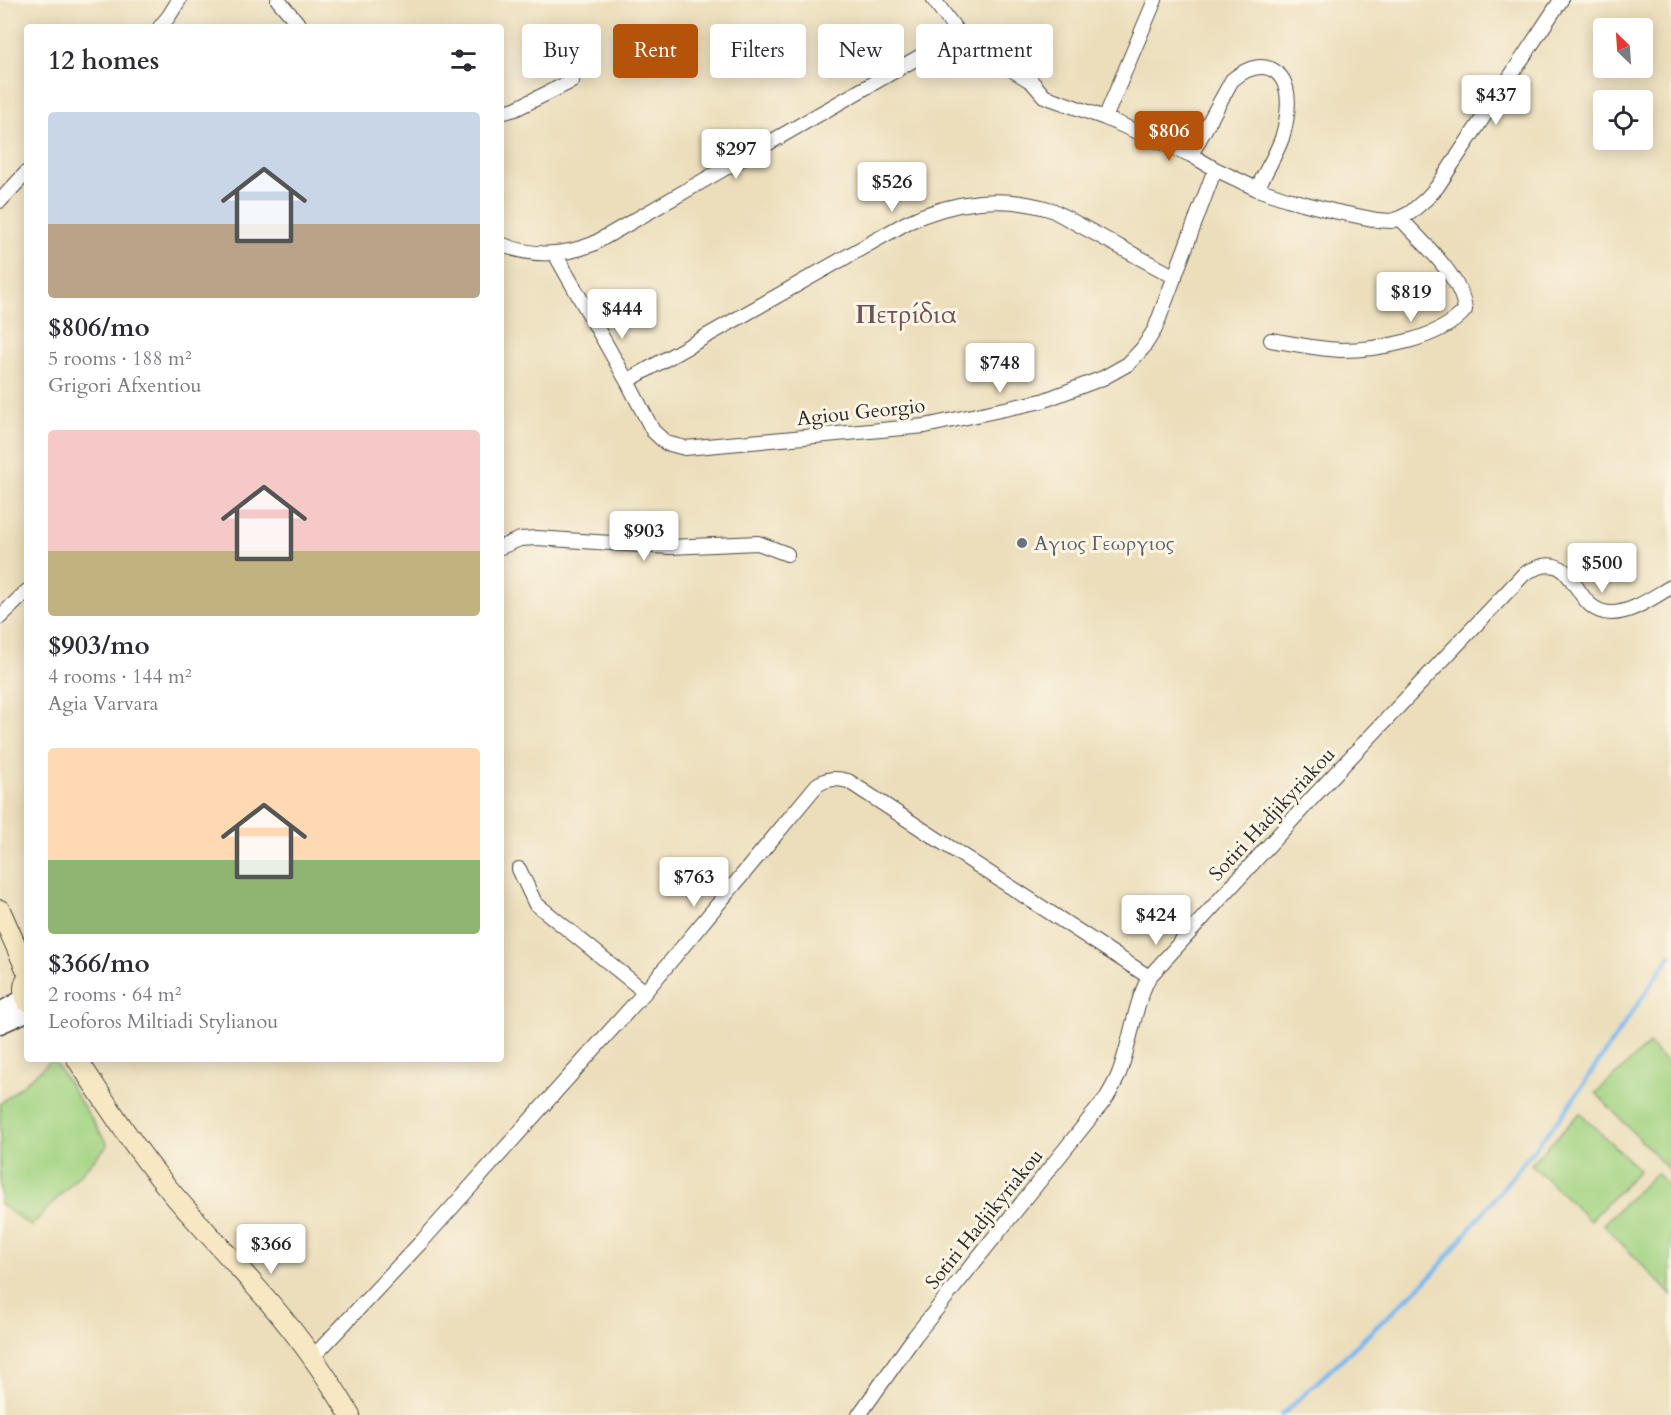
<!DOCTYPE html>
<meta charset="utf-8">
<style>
:root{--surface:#fff;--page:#f2f2f3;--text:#2b2b33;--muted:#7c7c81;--accent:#b45309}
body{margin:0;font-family:Cardo,serif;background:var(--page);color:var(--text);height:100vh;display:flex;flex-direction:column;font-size:22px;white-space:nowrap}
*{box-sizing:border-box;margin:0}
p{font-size:20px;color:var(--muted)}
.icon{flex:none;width:33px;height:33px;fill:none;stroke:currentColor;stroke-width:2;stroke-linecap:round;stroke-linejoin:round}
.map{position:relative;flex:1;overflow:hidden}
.sheet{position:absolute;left:24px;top:24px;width:480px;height:1038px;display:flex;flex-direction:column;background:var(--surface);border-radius:6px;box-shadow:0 3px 15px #0003}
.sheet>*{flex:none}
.top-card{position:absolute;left:522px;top:24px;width:570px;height:54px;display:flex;gap:12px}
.needle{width:39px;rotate:335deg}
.fabs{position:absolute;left:1593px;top:18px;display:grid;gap:12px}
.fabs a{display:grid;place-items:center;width:60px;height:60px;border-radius:6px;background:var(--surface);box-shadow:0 3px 15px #0003;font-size:30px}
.price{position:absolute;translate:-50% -51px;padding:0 14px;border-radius:6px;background:#fff;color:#222;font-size:20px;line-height:39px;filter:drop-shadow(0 2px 3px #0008)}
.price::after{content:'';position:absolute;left:50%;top:36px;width:18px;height:14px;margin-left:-9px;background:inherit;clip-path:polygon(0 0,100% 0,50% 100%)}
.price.active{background:var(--accent);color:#fff}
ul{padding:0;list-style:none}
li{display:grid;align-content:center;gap:12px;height:318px;padding:0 24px}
li span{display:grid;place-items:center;height:186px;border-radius:6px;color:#555}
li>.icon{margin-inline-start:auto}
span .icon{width:108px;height:108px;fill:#fffc;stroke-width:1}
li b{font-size:26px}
h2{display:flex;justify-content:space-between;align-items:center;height:72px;padding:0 24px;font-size:26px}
.tag{padding:0 21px;border-radius:6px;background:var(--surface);box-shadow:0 3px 15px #0003;font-size:21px;line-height:54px}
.tag.active{background:var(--accent);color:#fff}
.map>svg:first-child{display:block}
.green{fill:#a1d381;stroke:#667f56;stroke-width:1.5}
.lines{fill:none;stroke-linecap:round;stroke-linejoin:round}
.stream{stroke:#7ab9ee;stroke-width:4.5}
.minor-casing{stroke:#484641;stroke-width:16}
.tertiary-casing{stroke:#484641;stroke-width:19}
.secondary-casing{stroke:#484641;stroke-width:22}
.minor{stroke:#fff;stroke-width:14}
.tertiary{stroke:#fff;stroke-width:16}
.secondary{stroke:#f7e8c3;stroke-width:20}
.worship-dot{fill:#6b7280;stroke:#fcf5e5;stroke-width:2}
.labels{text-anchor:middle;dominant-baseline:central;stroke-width:6;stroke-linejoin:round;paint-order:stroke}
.street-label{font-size:20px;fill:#2b2b2b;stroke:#fcf5e5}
.worship-label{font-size:20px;fill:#5b616d;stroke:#fcf5e5;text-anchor:start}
.district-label{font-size:26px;font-weight:bold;fill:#6f535c;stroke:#fcf5e5}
</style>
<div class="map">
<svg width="1671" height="1415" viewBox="0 0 1671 1415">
<rect width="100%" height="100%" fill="#fcf5e5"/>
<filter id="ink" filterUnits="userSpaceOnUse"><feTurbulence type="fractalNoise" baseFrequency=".0167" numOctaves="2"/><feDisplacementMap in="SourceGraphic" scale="12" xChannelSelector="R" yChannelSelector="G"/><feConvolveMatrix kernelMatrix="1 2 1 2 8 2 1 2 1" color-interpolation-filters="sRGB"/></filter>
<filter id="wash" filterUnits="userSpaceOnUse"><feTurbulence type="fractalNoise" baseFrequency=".008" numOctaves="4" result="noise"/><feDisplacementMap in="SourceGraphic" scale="24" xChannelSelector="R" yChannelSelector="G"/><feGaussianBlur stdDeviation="1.35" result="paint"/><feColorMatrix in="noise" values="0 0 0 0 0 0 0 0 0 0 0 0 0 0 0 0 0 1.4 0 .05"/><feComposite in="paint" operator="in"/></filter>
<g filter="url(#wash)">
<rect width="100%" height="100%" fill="#ecdebb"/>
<path class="green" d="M1649,1044L1671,1067V1172L1596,1093Z
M53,1059L108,1145L31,1226L0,1204V1104Z
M1580,1113L1639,1170L1590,1221L1531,1164Z
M1656,1173L1671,1189V1295L1603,1224Z"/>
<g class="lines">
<path class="stream" d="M1282,1415L1433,1274L1566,1110L1671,955"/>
</g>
</g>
<g filter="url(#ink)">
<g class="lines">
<defs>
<path id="minor" d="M278,0L301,27
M934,0L959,34L1009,68L1032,82L1044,96L1105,118L1191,155L1215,169L1257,189L1287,199L1333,211L1377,220L1391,221L1400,218L1410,213L1426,199L1437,187L1561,0
M160,27L169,16L179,0
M501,113L515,109L572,81
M1105,118L1155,0
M1191,155L1232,80C1243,71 1257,63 1271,69C1295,80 1288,118 1282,138C1276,155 1265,172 1257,189
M0,201L27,172
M501,244C530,257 563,256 593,244L959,34
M555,254L627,381L653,431L666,443L685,448L925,426L1042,401L1103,378L1128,364L1143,348L1155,329L1215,169
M1271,340C1294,344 1317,349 1340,350C1377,350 1440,340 1465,310C1462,277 1422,242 1400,218
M627,381L906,223C952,201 1003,194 1052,210L1175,277
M501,547L520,539L537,538L670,547L758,543L787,554
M0,617L27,591
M519,869L535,903L645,992
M313,1357L423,1240L645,992L817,785C827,778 836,778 848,781L1149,977
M859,1415L915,1336L1107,1097C1111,1090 1115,1083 1118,1076C1131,1044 1133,1008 1149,977L1314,796L1524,574C1580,541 1568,612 1611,613C1632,613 1653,597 1671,587"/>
<path id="tertiary" d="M0,1011L25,997
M0,1025L27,1013"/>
<path id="secondary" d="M0,910L27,971
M27,979C22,987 24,993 27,1001
M77,1059C106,1103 133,1146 167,1187C195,1221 226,1252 255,1286C291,1326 323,1369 350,1415"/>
</defs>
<use href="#minor" class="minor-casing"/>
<use href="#tertiary" class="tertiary-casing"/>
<use href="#secondary" class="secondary-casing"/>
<use href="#minor" class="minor"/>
<use href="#tertiary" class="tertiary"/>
<use href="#secondary" class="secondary"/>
</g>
</g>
<circle class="worship-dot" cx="1022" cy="543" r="6"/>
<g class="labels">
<g class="street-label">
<text transform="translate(861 412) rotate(-6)">Agiou Georgio</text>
<text transform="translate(1272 814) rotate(-47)">Sotiri Hadjikyriakou</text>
<text transform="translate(984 1219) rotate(-51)">Sotiri Hadjikyriakou</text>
</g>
<g class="worship-label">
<text x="1034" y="543">Αγιος Γεωργιος</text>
</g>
<g class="district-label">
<text x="906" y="314">Πετρίδια</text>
</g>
</g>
</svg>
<div class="fabs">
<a><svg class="needle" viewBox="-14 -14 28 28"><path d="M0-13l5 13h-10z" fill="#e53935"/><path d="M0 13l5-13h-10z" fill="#7c7c81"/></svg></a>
<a><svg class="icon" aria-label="locate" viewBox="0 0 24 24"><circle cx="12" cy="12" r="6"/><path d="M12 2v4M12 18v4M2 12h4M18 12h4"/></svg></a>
</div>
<b class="price" style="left:1496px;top:126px">$437</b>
<b class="price active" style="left:1169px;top:162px">$806</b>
<b class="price" style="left:736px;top:180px">$297</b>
<b class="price" style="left:892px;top:213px">$526</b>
<b class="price" style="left:1411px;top:323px">$819</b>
<b class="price" style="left:622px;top:340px">$444</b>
<b class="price" style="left:1000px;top:394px">$748</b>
<b class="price" style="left:644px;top:562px">$903</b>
<b class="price" style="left:1602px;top:594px">$500</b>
<b class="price" style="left:694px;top:908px">$763</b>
<b class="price" style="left:1156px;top:946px">$424</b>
<b class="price" style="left:271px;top:1275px">$366</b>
<div class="top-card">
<a class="tag">Buy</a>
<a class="tag active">Rent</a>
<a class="tag">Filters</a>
<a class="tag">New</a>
<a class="tag">Apartment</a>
</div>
<section class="sheet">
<h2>12 homes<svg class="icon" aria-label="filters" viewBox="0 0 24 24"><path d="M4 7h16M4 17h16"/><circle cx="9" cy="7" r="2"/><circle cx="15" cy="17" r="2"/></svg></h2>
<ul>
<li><span style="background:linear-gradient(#c9d6e8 60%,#b9a48a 0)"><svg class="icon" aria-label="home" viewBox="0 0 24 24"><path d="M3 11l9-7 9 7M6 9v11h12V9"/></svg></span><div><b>$806/mo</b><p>5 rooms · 188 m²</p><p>Grigori Afxentiou</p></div></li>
<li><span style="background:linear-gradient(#f6c9c9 65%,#c2b280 0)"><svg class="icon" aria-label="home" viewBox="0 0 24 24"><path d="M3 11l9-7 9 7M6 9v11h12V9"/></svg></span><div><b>$903/mo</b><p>4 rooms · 144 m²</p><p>Agia Varvara</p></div></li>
<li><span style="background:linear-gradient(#ffd9b3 60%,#8fb573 0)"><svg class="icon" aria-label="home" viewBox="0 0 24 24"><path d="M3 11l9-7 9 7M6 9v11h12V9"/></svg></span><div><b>$366/mo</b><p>2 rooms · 64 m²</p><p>Leoforos Miltiadi Stylianou</p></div></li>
</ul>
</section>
</div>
